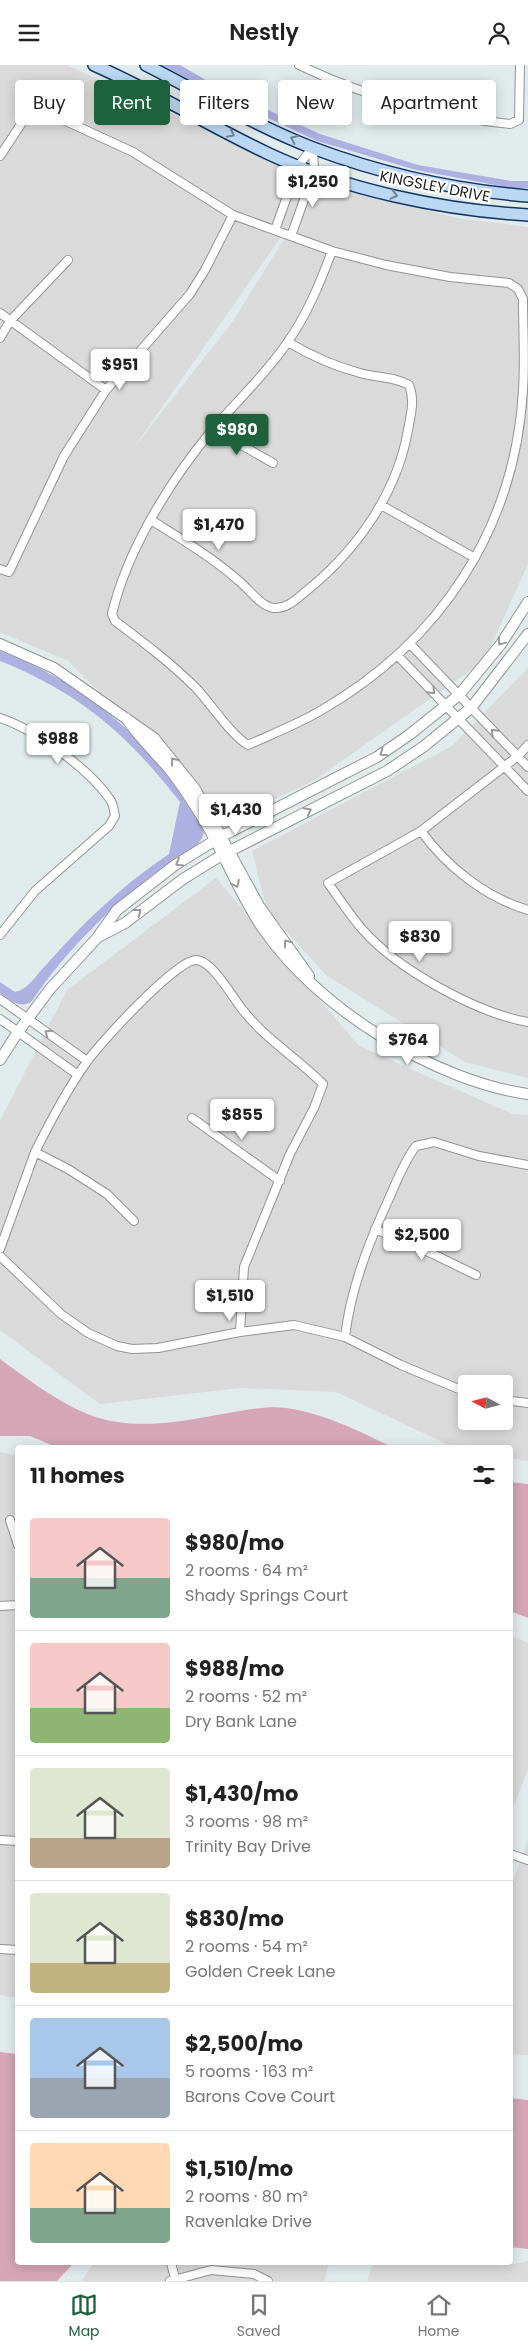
<!DOCTYPE html>
<meta charset="utf-8">
<style>
:root{--surface:#fff;--page:#f2f2f2;--text:#222;--muted:#767676;--line:#e0e0e0;--accent:#1d623c}
body{margin:0;font-family:Poppins,sans-serif;background:var(--page);color:var(--text);height:100vh;display:flex;flex-direction:column;font-size:19px;white-space:nowrap}
*{box-sizing:border-box;margin:0}
p{font-size:16px;color:var(--muted)}
.icon{flex:none;width:28px;height:28px;fill:none;stroke:currentColor;stroke-width:2;stroke-linecap:round;stroke-linejoin:round}
.map{position:relative;flex:1;overflow:hidden}
.side{position:absolute;left:15px;top:1380px;width:498px;height:820px;display:flex;flex-direction:column;background:var(--surface);border-radius:5px;box-shadow:0 2px 12px #0003}
.side>*{flex:none}
.hud{position:absolute;left:15px;top:15px;width:499px;height:45px;display:flex;gap:10px}
.needle{width:32px;rotate:277deg}
.controls{position:absolute;left:458px;top:1310px;display:grid;gap:10px}
.controls a{display:grid;place-items:center;width:55px;height:55px;border-radius:5px;background:var(--surface);box-shadow:0 2px 12px #0003;font-size:25px}
.price{position:absolute;translate:-50% -42px;padding:0 11px;border-radius:5px;background:#fff;color:#222;font-size:16px;line-height:32px;filter:drop-shadow(0 1px 2px #0008)}
.price::after{content:'';position:absolute;left:50%;top:30px;width:15px;height:11px;margin-left:-8px;background:inherit;clip-path:polygon(0 0,100% 0,50% 100%)}
.price.on{background:var(--accent);color:#fff}
ul{padding:0;list-style:none}
li{display:flex;align-items:center;gap:15px;height:125px;padding:0 15px}
li+li{border-top:1px solid var(--line)}
li span{display:grid;place-items:center;flex:none;width:140px;height:100px;border-radius:5px;color:#555}
li>.icon{margin-inline-start:auto}
span .icon{width:60px;height:60px;fill:#fffc;stroke-width:1}
li b{font-size:21px}
h2{display:flex;justify-content:space-between;align-items:center;height:60px;padding:0 15px;font-size:21px}
.tag{padding:0 18px;border-radius:5px;background:var(--surface);box-shadow:0 2px 12px #0003;font-size:18px;line-height:45px}
.tag.on{background:var(--accent);color:#fff}
header{display:flex;justify-content:space-between;align-items:center;height:65px;padding:0 15px;background:var(--surface);font-size:22px;font-weight:600}
.dock{display:flex;justify-content:space-around;align-items:center;height:70px;border-top:1px solid var(--line);background:var(--surface);font-size:14px;color:var(--muted)}
.dock a{display:grid;justify-items:center;gap:2px}
.dock .on{color:var(--accent)}
.map>svg:first-child{display:block}
.residential{fill:#d9dad9;fill-rule:evenodd}
.grass{fill:#adb0e1}
.water{fill:#d5a7b6}
.lines{fill:none;stroke-linecap:round;stroke-linejoin:round}
.minor-casing{stroke:#939393;stroke-width:10}
.tertiary-casing{stroke:#939393;stroke-width:12}
.secondary-casing{stroke:#113665;stroke-width:14}
.minor{stroke:#fff;stroke-width:8}
.tertiary{stroke:#fff;stroke-width:10}
.secondary{stroke:#bbd7f1;stroke-width:11}
.oneway{stroke:#738391}
.oneway2{stroke:#999}
.labels{text-anchor:middle;dominant-baseline:central;stroke-width:4.5;stroke-linejoin:round;paint-order:stroke}
.street-label{font-size:15px;fill:#1c1c1c;stroke:#fff}
</style>
<header><svg class="icon" aria-label="menu" viewBox="0 0 24 24"><path d="M4 6h16M4 12h16M4 18h16"/></svg>Nestly<svg class="icon" aria-label="person" viewBox="0 0 24 24"><circle cx="12" cy="8" r="4"/><path d="M4 21q1-7 8-7t8 7"/></svg></header>
<div class="map">
<svg width="528" height="2216" viewBox="0 0 528 2216">
<rect width="100%" height="100%" fill="#e2ebec"/>
<path class="residential" d="M0,0H67L320,117L457,153L528,162V499L484,596L313,716L229,756L68,596L0,567ZM312,129L233,256L133,384L311,129Z
M528,603V1013L465,997L326,910L267,845L252,786L452,681Z
M216,813L359,981L512,1049L528,1050V1396L510,1393V1382H453L336,1327L240,1323L100,1339L0,1265V1056L67,925ZM466,1319H504V1356H466Z
M0,1387L18,1391L17,1933L0,1930Z
M510,1570L528,1578V1704L510,1751Z
M528,1775V1990L510,1989V1824Z
M528,2196V2216H367L373,2198L515,2199Z
M94,2198H325L328,2200L325,2216H81Z"/>
<path class="grass" d="M162,0H180L218,22L320,69L418,100L511,116H528V123H512L416,105L317,76L217,29Z
M0,586C74,614 138,663 182,730C190,741 199,753 204,766C203,784 173,794 160,804C112,841 66,885 32,936C20,945 11,935 0,928V917L15,927C29,924 36,910 46,900C83,858 122,820 169,789L180,737C127,669 80,628 0,596Z"/>
<path class="water" d="M0,1294C29,1315 57,1337 90,1350C132,1366 180,1357 222,1349C242,1346 266,1340 286,1343C323,1348 359,1366 392,1382H56L30,1371H0Z
M510,1417L528,1419V1553L510,1546Z
M0,1987L17,1989L18,2198H74L57,2216H0Z
M510,2033L528,2035V2184L510,2182Z"/>
<g class="lines">
<defs>
<path id="minor" d="M299,0C363,31 439,52 510,59L519,55L520,0
M0,91L29,47L42,45L133,87L233,150L332,186L386,200L450,212L509,218L518,224L523,234C523,264 525,295 523,325C515,464 440,577 320,646C298,659 272,669 248,680C231,670 211,639 196,623C171,598 143,577 115,556L112,549C127,485 171,414 213,364C238,335 266,309 287,278C307,250 320,218 332,186
M275,165L298,101L313,82
M291,171L314,107L313,82
M0,248L106,325
M0,273L10,256L68,195
M213,364L273,398
M381,440L475,493
M151,455C181,474 212,492 239,516C249,524 261,542 274,543C289,544 299,531 310,523C358,483 397,428 408,365C411,349 415,335 409,320C394,311 377,313 360,308C334,301 311,291 288,277
M0,504L9,507L64,391L106,325L190,229L205,205L233,150
M411,580L528,702
M398,591L528,726
M0,653C34,664 88,703 109,733C113,737 114,745 115,751L109,761L35,826L0,870
M528,680L518,691L421,766L328,818C339,833 350,850 362,864C397,904 476,948 528,957
M421,766C447,802 485,832 528,845
M0,934L87,996
M0,954L78,1010
M192,1053L280,1116
M35,1087C50,1057 66,1026 86,998C99,979 176,895 196,895C212,895 233,933 242,944C264,973 297,993 323,1019L314,1043L290,1089L244,1202L240,1267
M375,1164L433,1189L476,1210
M0,1184L35,1087L68,1104L107,1129L134,1156
M0,1191L61,1249L88,1268L117,1281L132,1284L158,1283L240,1267L294,1260L345,1272L401,1300L466,1327
M345,1272C351,1221 370,1175 391,1129C398,1113 405,1095 416,1081L434,1077L479,1091L528,1100
M504,1335L528,1338
M10,1455L18,1480
M0,1541L18,1540
M0,1775L18,1776
M510,1789L528,1795
M0,1884L18,1885
M171,2198L175,2213
M170,2216L211,2205L254,2209L268,2216"/>
<path id="tertiary" d="M0,579L54,603L154,673L195,724L259,841L309,911
M126,653C139,673 156,688 170,705C182,720 192,736 202,752C225,788 239,830 264,865C318,943 434,1016 528,1029
M100,871L125,858L183,814L222,790L387,706L423,682L471,643L528,569
M0,995L18,967L50,924L97,873L117,845L175,800L222,771L377,692L409,670L459,630L501,579L528,537"/>
<path id="secondary" d="M94,0C153,26 208,60 267,88C345,125 442,145 528,150
M146,0C201,28 256,61 313,83C382,109 455,125 528,131"/>
</defs>
<use href="#minor" class="minor-casing"/>
<use href="#tertiary" class="tertiary-casing"/>
<use href="#secondary" class="secondary-casing"/>
<use href="#minor" class="minor"/>
<use href="#tertiary" class="tertiary"/>
<use href="#secondary" class="secondary"/>
</g>
<defs><path id="oneway-chevron" d="M-2-3.5L2.5 0L-2 3.5" fill="none" stroke-width="1.6" stroke-linecap="round" stroke-linejoin="round" transform="scale(1.25)"/></defs>
<g class="oneway">
<use href="#oneway-chevron" transform="translate(231 69) rotate(27)"/>
<use href="#oneway-chevron" transform="translate(294 74) rotate(-156)"/>
<use href="#oneway-chevron" transform="translate(394 130) rotate(14)"/>
</g>
<g class="oneway2">
<use href="#oneway-chevron" transform="translate(501 577) rotate(127)"/>
<use href="#oneway-chevron" transform="translate(432 626) rotate(45)"/>
<use href="#oneway-chevron" transform="translate(494 667) rotate(-134)"/>
<use href="#oneway-chevron" transform="translate(383 688) rotate(145)"/>
<use href="#oneway-chevron" transform="translate(174 696) rotate(-128)"/>
<use href="#oneway-chevron" transform="translate(308 746) rotate(-27)"/>
<use href="#oneway-chevron" transform="translate(179 798) rotate(148)"/>
<use href="#oneway-chevron" transform="translate(236 819) rotate(64)"/>
<use href="#oneway-chevron" transform="translate(138 847) rotate(-38)"/>
<use href="#oneway-chevron" transform="translate(287 878) rotate(-127)"/>
<use href="#oneway-chevron" transform="translate(48 968) rotate(-144)"/>
</g>
<g class="labels">
<g class="street-label">
<text transform="translate(435 121) rotate(11)">KINGSLEY DRIVE</text>
</g>
</g>
</svg>
<div class="controls">
<a><svg class="needle" viewBox="-14 -14 28 28"><path d="M0-13l5 13h-10z" fill="#e53935"/><path d="M0 13l5-13h-10z" fill="#767676"/></svg></a>
</div>
<b class="price" style="left:313px;top:143px">$1,250</b>
<b class="price" style="left:120px;top:326px">$951</b>
<b class="price on" style="left:237px;top:391px">$980</b>
<b class="price" style="left:219px;top:486px">$1,470</b>
<b class="price" style="left:58px;top:700px">$988</b>
<b class="price" style="left:236px;top:771px">$1,430</b>
<b class="price" style="left:420px;top:898px">$830</b>
<b class="price" style="left:408px;top:1001px">$764</b>
<b class="price" style="left:242px;top:1076px">$855</b>
<b class="price" style="left:422px;top:1196px">$2,500</b>
<b class="price" style="left:230px;top:1257px">$1,510</b>
<div class="hud">
<a class="tag">Buy</a>
<a class="tag on">Rent</a>
<a class="tag">Filters</a>
<a class="tag">New</a>
<a class="tag">Apartment</a>
</div>
<section class="side">
<h2>11 homes<svg class="icon" aria-label="filters" viewBox="0 0 24 24"><path d="M4 7h16M4 17h16"/><circle cx="9" cy="7" r="2"/><circle cx="15" cy="17" r="2"/></svg></h2>
<ul>
<li><span style="background:linear-gradient(#f6c9c9 60%,#7fa58c 0)"><svg class="icon" aria-label="home" viewBox="0 0 24 24"><path d="M3 11l9-7 9 7M6 9v11h12V9"/></svg></span><div><b>$980/mo</b><p>2 rooms · 64 m²</p><p>Shady Springs Court</p></div></li>
<li><span style="background:linear-gradient(#f6c9c9 65%,#8fb573 0)"><svg class="icon" aria-label="home" viewBox="0 0 24 24"><path d="M3 11l9-7 9 7M6 9v11h12V9"/></svg></span><div><b>$988/mo</b><p>2 rooms · 52 m²</p><p>Dry Bank Lane</p></div></li>
<li><span style="background:linear-gradient(#dfe7d0 70%,#b9a48a 0)"><svg class="icon" aria-label="home" viewBox="0 0 24 24"><path d="M3 11l9-7 9 7M6 9v11h12V9"/></svg></span><div><b>$1,430/mo</b><p>3 rooms · 98 m²</p><p>Trinity Bay Drive</p></div></li>
<li><span style="background:linear-gradient(#dfe7d0 70%,#c2b280 0)"><svg class="icon" aria-label="home" viewBox="0 0 24 24"><path d="M3 11l9-7 9 7M6 9v11h12V9"/></svg></span><div><b>$830/mo</b><p>2 rooms · 54 m²</p><p>Golden Creek Lane</p></div></li>
<li><span style="background:linear-gradient(#a9c7e8 60%,#9aa5b1 0)"><svg class="icon" aria-label="home" viewBox="0 0 24 24"><path d="M3 11l9-7 9 7M6 9v11h12V9"/></svg></span><div><b>$2,500/mo</b><p>5 rooms · 163 m²</p><p>Barons Cove Court</p></div></li>
<li><span style="background:linear-gradient(#ffd9b3 65%,#7fa58c 0)"><svg class="icon" aria-label="home" viewBox="0 0 24 24"><path d="M3 11l9-7 9 7M6 9v11h12V9"/></svg></span><div><b>$1,510/mo</b><p>2 rooms · 80 m²</p><p>Ravenlake Drive</p></div></li>
</ul>
</section>
</div>
<nav class="dock">
<a class="on"><svg class="icon" aria-label="map" viewBox="0 0 24 24"><path d="M3 6l6-2 6 2 6-2v14l-6 2-6-2-6 2zM9 4v14M15 6v14"/></svg>Map</a>
<a><svg class="icon" aria-label="saved" viewBox="0 0 24 24"><path d="M7 4h10v16l-5-4-5 4z"/></svg>Saved</a>
<a><svg class="icon" aria-label="home" viewBox="0 0 24 24"><path d="M3 11l9-7 9 7M6 9v11h12V9"/></svg>Home</a>
</nav>
